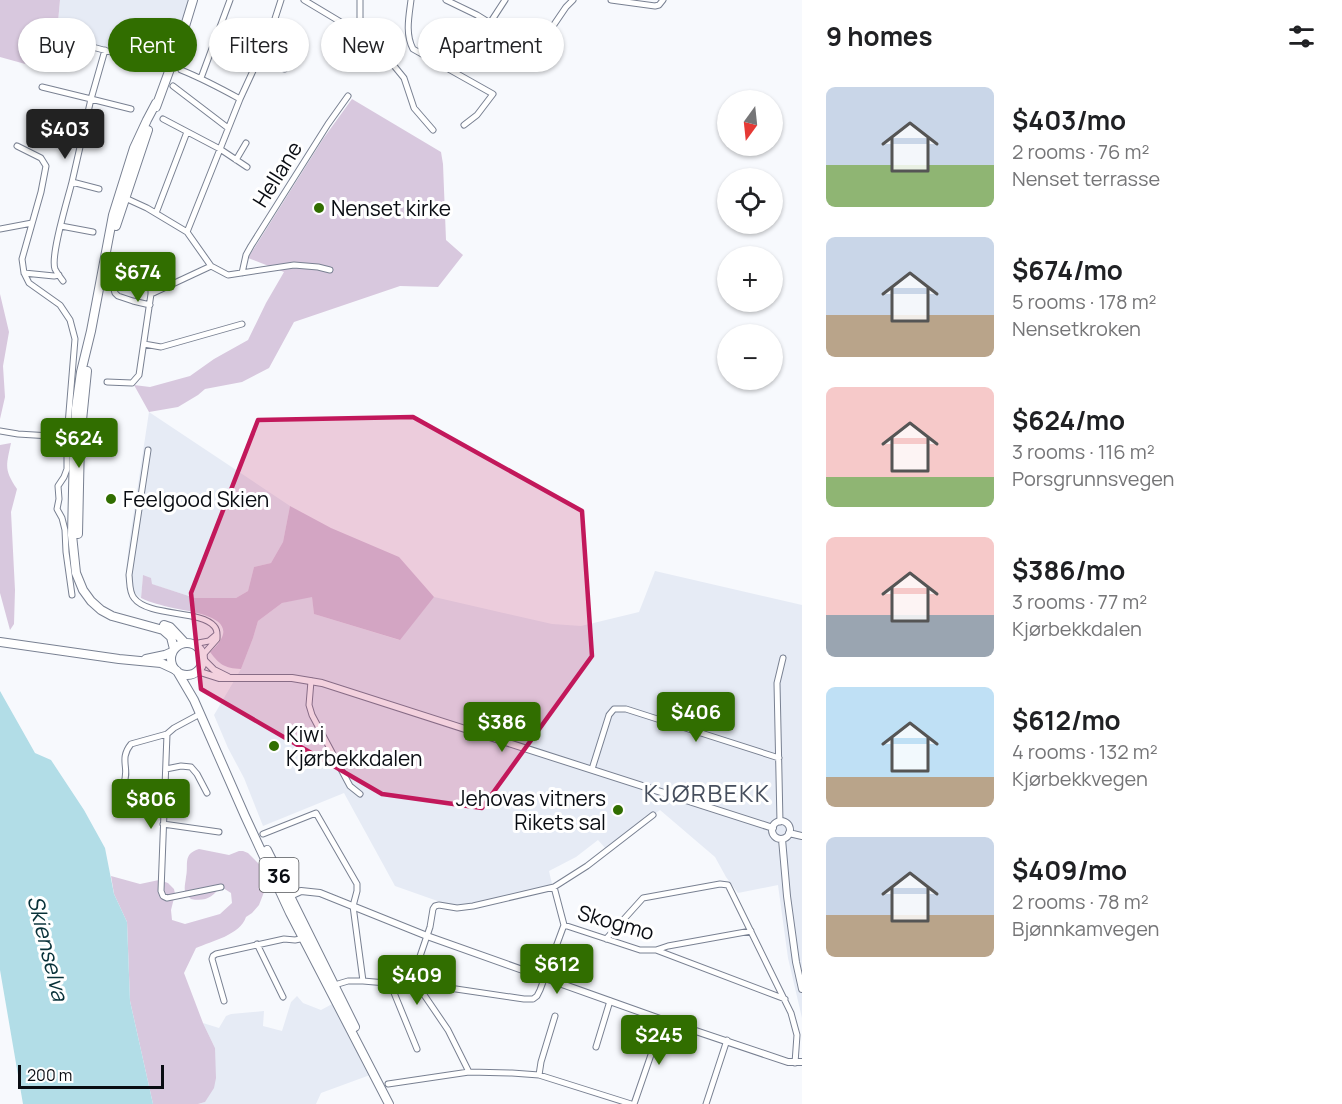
<!DOCTYPE html>
<meta charset="utf-8">
<style>
:root{--surface:#fff;--page:#f6f6f6;--text:#202124;--muted:#757577;--accent:#316e00}
body{margin:0;font-family:Manrope,sans-serif;background:var(--page);color:var(--text);height:100vh;display:flex;flex-direction:column;font-size:22px;white-space:nowrap}
*{box-sizing:border-box;margin:0}
p{font-size:20px;color:var(--muted)}
.icon{flex:none;width:33px;height:33px;fill:none;stroke:currentColor;stroke-width:2;stroke-linecap:round;stroke-linejoin:round}
.map{position:relative;flex:1;overflow:hidden}
.details{display:flex;flex-direction:column;background:var(--surface);width:540px}
.details>*{flex:none}
.top-card{position:absolute;left:18px;top:18px;width:570px;height:54px;display:flex;gap:12px}
.needle{width:39px;rotate:195deg}
.tools{position:absolute;left:717px;top:90px;display:grid;gap:12px}
.tools a{display:grid;place-items:center;width:66px;height:66px;border-radius:50%;background:var(--surface);box-shadow:0 2px 4px #0004;font-size:30px}
.scale{position:absolute;left:18px;bottom:15px;width:146px;box-sizing:border-box;padding-left:6px;border:3px solid #090c12;border-top:0;font-size:16px;line-height:21px;white-space:nowrap;color:#090c12;-webkit-text-stroke:4px #fff;paint-order:stroke}
.price{position:absolute;translate:-50% -51px;padding:0 14px;border-radius:6px;background:var(--accent);color:#fff;font-size:20px;line-height:39px;filter:drop-shadow(0 2px 3px #0008)}
.price::after{content:'';position:absolute;left:50%;top:36px;width:18px;height:14px;margin-left:-9px;background:inherit;clip-path:polygon(0 0,100% 0,50% 100%)}
.price.on{background:#222;color:#fff}
ul{padding:0;list-style:none}
li{display:flex;align-items:center;gap:18px;height:150px;padding:0 24px}
li span{display:grid;place-items:center;flex:none;width:168px;height:120px;border-radius:9px;color:#555}
li>.icon{margin-inline-start:auto}
span .icon{width:72px;height:72px;fill:#fffc;stroke-width:1}
li b{font-size:26px}
h2{display:flex;justify-content:space-between;align-items:center;height:72px;padding:0 24px;font-size:26px}
.chip{padding:0 21px;border-radius:27px;background:var(--surface);box-shadow:0 2px 4px #0004;font-size:21px;line-height:54px}
.chip.on{background:var(--accent);color:#fff}
main{display:flex;flex:1;min-height:0}
.map>svg:first-child{display:block}
.built{fill:#e6ebf5}
.green{fill:#d8c8de}
.water{fill:#b2dde7}
.lines{fill:none;stroke-linecap:round;stroke-linejoin:round}
.minor-casing{stroke:#798192;stroke-width:7}
.tertiary-casing{stroke:#798192;stroke-width:8}
.primary-casing{stroke:#798192;stroke-width:10}
.trunk-casing{stroke:#798192;stroke-width:10}
.minor{stroke:#fff;stroke-width:5}
.tertiary{stroke:#fff;stroke-width:6}
.primary{stroke:#fff;stroke-width:8}
.trunk{stroke:#fff;stroke-width:8}
.marked{fill:#c2185b;fill-opacity:0.2;stroke:#c2185b;stroke-width:4.5;stroke-linejoin:round}
.poi-dot{fill:#316e00;stroke:#fff;stroke-width:2}
.labels{text-anchor:middle;dominant-baseline:central;stroke-width:6;stroke-linejoin:round;paint-order:stroke}
.shield{fill:#fff;stroke:#535559;stroke-width:1.5}
.shield-label{font-size:20px;font-weight:bold;fill:#090c12}
.street-label{font-size:21px;fill:#090c12;stroke:#fff}
.poi-label{font-size:21px;fill:#090c12;stroke:#fff;text-anchor:start}
.water-label{font-size:22px;font-style:italic;fill:#083139;stroke:#fff}
.quarter-label{font-size:24px;letter-spacing:1.5px;fill:#464e5d;stroke:#fff}
</style>
<main>
<div class="map">
<svg width="802" height="1104" viewBox="0 0 802 1104">
<rect width="100%" height="100%" fill="#f7f9fd"/>
<path class="built" d="M60,0H190L166,69L54,38L58,22Z
M149,412L290,506L283,542L271,563L254,567L248,591L236,598H195L151,584L143,576L141,598L128,589L126,572L129,544Z
M655,571L802,605V1018L788,958L778,885L738,893L726,877L715,857L660,810L606,849L598,840L576,857L549,871L552,884L508,897L456,905L446,904L395,886L344,793L263,826L244,778L228,748L214,715L241,669L253,638L258,621L282,603L312,596L314,614L399,640L434,597L552,624L581,626L639,612Z
M297,996L303,1003L321,1010L334,1003L370,1075L321,1093L316,1104H198L205,1102L215,1048L203,1023L219,1028L226,1016L231,1014L264,1011L263,1026L282,1031L291,1002Z"/>
<path class="green" d="M0,0H60L58,22L54,37L63,40L54,72L0,57Z
M352,99L441,152L443,164L446,240L463,255L438,287L400,286L294,322L269,368L242,382L205,389L198,395L178,407L149,412L134,385L150,387L190,376L214,359L248,340L266,303L284,272L248,258L323,139Z
M0,294L9,332L3,366L5,397L0,419Z
M11,443C6,467 4,469 17,489L11,512L15,590L14,624L10,630L0,593V445Z
M290,506L331,528L399,557L434,597L400,640L314,614L312,597L282,603L258,621L253,638L241,669C224,668 220,665 210,652C247,619 198,613 173,608C161,605 151,603 141,598L143,575L151,578L152,584L195,598H236L248,591L254,567L271,563L283,542Z
M199,849L229,855L239,851H243L248,853L260,865L266,881V887L259,905L252,913L246,917C240,935 212,941 196,948L184,973L203,1023L215,1048L216,1078L214,1088L205,1102L198,1104H153L130,1001L127,922L114,894L111,876L140,884L159,880L168,883L174,889L175,894L171,910L172,920L185,924L220,914L232,903L231,893L220,886C214,897 205,902 191,899C182,892 185,887 186,877C189,865 182,854 199,849Z"/>
<path class="water" d="M0,691L35,753L51,760L84,810L105,848L114,894L127,922L130,1001L153,1104H23L0,970Z"/>
<g class="lines">
<defs>
<path id="minor" d="M304,0L349,27L353,28L361,23
M360,0V18L363,28L404,78L414,108L433,130
M411,0C409,16 405,34 413,49L493,94L477,115L464,125
M446,0L477,15L532,49L548,56
M611,0L655,6L659,5L663,0
M490,23L505,0
M78,43L169,68
M536,51L566,7L573,0
M260,56L281,68L285,69L299,45
M181,70C201,78 220,88 240,99
M201,78L230,0
M173,86L228,128
M42,87L91,99L105,50
M163,119L220,149L247,167
M17,146L41,158L46,166L41,192L22,259L24,273L29,283L60,305L70,320L75,339L67,437V469L64,477L58,486L59,499L57,509L62,518L65,530L66,552L72,595
M236,160L246,143
M99,189L72,182L91,99L131,109
M123,197L147,208L187,232L211,266L228,275L294,265L318,267L330,270
M156,213L187,132
M61,226L93,232
M0,229L32,223
M187,232L240,99L270,34L281,0
M119,257L113,286L115,293L118,296L133,301L150,305
M138,257L145,260L151,267V294
M24,273L54,276L59,275
M242,273L246,255L251,246L328,124L348,96
M63,281C60,277 57,273 55,269C50,256 68,198 72,182
M144,344L161,347L242,324
M107,382L132,383L139,375L151,294L211,266
M0,431L18,434L67,437
M148,450L129,575C130,583 129,592 134,598C148,617 201,610 214,626C218,630 217,634 217,639L202,656
M193,644L209,641L216,635
M311,681L309,705L312,715L350,786L360,794
M200,714L174,728L167,734L161,891L163,896L167,898L221,887
M166,769L181,766L191,767L197,774L207,793
M592,769L609,715L614,709H626L779,758
M123,785C131,769 118,760 131,744L167,734
M780,822L777,683L783,658
M163,824L219,832
M263,834L316,813L357,884V891L353,906L363,981
M554,887L564,925
M606,939L643,898L720,884L728,885L791,1013L797,1035L795,1063
M257,944L283,997
M656,950L668,946L751,931
M390,983L417,1049
M338,984L348,981H363L456,989L524,999H533L537,996L540,990L564,925L640,950H656L785,999
M224,1001L212,959L213,956L216,954L284,939L295,940L305,938
M596,1047L610,1001
M469,1072L448,1030L416,983V968L430,927L433,909L435,906L439,905L457,908L473,906L554,887L587,866L653,815
M539,1075L541,1062L555,1016
M388,1084L469,1072L512,1073L539,1075L631,1104
M634,1104L663,1020
M706,1104L727,1040"/>
<path id="tertiary" d="M203,659L214,670L228,677
M197,671L219,678H292L322,683L773,828
M772 830a9 9 0 1 1 18 0a9 9 0 1 1-18 0Z
M789,833L802,836
M782,839L787,896L796,962L802,989
M288,897L301,891L320,893L427,936L663,1020L788,1062H802"/>
<path id="primary" d="M0,642L119,659L161,663L174,669
M146,659L165,655L172,652"/>
<path id="trunk" d="M156,103L147,120L134,148L113,215L91,331L81,372L76,408L74,448L72,535L76,573L83,590L91,601L101,610L112,616L163,630L171,637L174,649
M156,107L182,36L193,0
M116,226L148,130
M78,534L80,440L87,371
M164,625L170,627L185,643
M171 659a16 16 0 1 1 32 0a16 16 0 1 1-32 0Z
M177,671L194,700L245,816L290,913L389,1104
M267,850L355,1027"/>
</defs>
<use href="#minor" class="minor-casing"/>
<use href="#tertiary" class="tertiary-casing"/>
<use href="#primary" class="primary-casing"/>
<use href="#trunk" class="trunk-casing"/>
<use href="#minor" class="minor"/>
<use href="#tertiary" class="tertiary"/>
<use href="#primary" class="primary"/>
<use href="#trunk" class="trunk"/>
</g>
<path class="marked" d="M413,417L582,511L592,656L482,808L382,794L201,689L191,593L258,420Z"/>
<g class="poi-dot">
<circle cx="319" cy="208" r="6"/>
<circle cx="111" cy="499" r="6"/>
<circle cx="274" cy="746" r="6"/>
<circle cx="618" cy="810" r="6"/>
</g>
<g class="labels">
<rect class="shield" x="259.5" y="858" width="39" height="34" rx="4.5"/>
<g class="shield-label">
<text x="279" y="875">36</text>
</g>
<g class="street-label">
<text transform="translate(277 174) rotate(-58)">Hellane</text>
<text transform="translate(616 922) rotate(16)">Skogmo</text>
</g>
<g class="poi-label">
<text x="331" y="208">Nenset kirke</text>
<text x="123" y="499">Feelgood Skien</text>
<text x="286" y="734">Kiwi<tspan x="286" dy="24">Kjørbekkdalen</tspan></text>
<text x="606" y="798" text-anchor="end">Jehovas vitners<tspan x="606" dy="24">Rikets sal</tspan></text>
</g>
<g class="water-label">
<text transform="translate(48 948) rotate(76)">Skienselva</text>
</g>
<g class="quarter-label">
<text x="707" y="792">KJØRBEKK</text>
</g>
</g>
</svg>
<div class="tools">
<a><svg class="needle" viewBox="-14 -14 28 28"><path d="M0-13l5 13h-10z" fill="#e53935"/><path d="M0 13l5-13h-10z" fill="#757577"/></svg></a>
<a><svg class="icon" aria-label="locate" viewBox="0 0 24 24"><circle cx="12" cy="12" r="6"/><path d="M12 2v4M12 18v4M2 12h4M18 12h4"/></svg></a>
<a>+</a>
<a>−</a>
</div>
<div class="scale">200 m</div>
<b class="price on" style="left:65px;top:160px">$403</b>
<b class="price" style="left:138px;top:303px">$674</b>
<b class="price" style="left:79px;top:469px">$624</b>
<b class="price" style="left:696px;top:743px">$406</b>
<b class="price" style="left:502px;top:753px">$386</b>
<b class="price" style="left:151px;top:830px">$806</b>
<b class="price" style="left:557px;top:995px">$612</b>
<b class="price" style="left:417px;top:1006px">$409</b>
<b class="price" style="left:659px;top:1066px">$245</b>
<div class="top-card">
<a class="chip">Buy</a>
<a class="chip on">Rent</a>
<a class="chip">Filters</a>
<a class="chip">New</a>
<a class="chip">Apartment</a>
</div>
</div>
<section class="details">
<h2>9 homes<svg class="icon" aria-label="filters" viewBox="0 0 24 24"><path d="M4 7h16M4 17h16"/><circle cx="9" cy="7" r="2"/><circle cx="15" cy="17" r="2"/></svg></h2>
<ul>
<li><span style="background:linear-gradient(#c9d6e8 65%,#8fb573 0)"><svg class="icon" aria-label="home" viewBox="0 0 24 24"><path d="M3 11l9-7 9 7M6 9v11h12V9"/></svg></span><div><b>$403/mo</b><p>2 rooms · 76 m²</p><p>Nenset terrasse</p></div></li>
<li><span style="background:linear-gradient(#c9d6e8 65%,#b9a48a 0)"><svg class="icon" aria-label="home" viewBox="0 0 24 24"><path d="M3 11l9-7 9 7M6 9v11h12V9"/></svg></span><div><b>$674/mo</b><p>5 rooms · 178 m²</p><p>Nensetkroken</p></div></li>
<li><span style="background:linear-gradient(#f6c9c9 75%,#8fb573 0)"><svg class="icon" aria-label="home" viewBox="0 0 24 24"><path d="M3 11l9-7 9 7M6 9v11h12V9"/></svg></span><div><b>$624/mo</b><p>3 rooms · 116 m²</p><p>Porsgrunnsvegen</p></div></li>
<li><span style="background:linear-gradient(#f6c9c9 65%,#9aa5b1 0)"><svg class="icon" aria-label="home" viewBox="0 0 24 24"><path d="M3 11l9-7 9 7M6 9v11h12V9"/></svg></span><div><b>$386/mo</b><p>3 rooms · 77 m²</p><p>Kjørbekkdalen</p></div></li>
<li><span style="background:linear-gradient(#bfe0f5 75%,#b9a48a 0)"><svg class="icon" aria-label="home" viewBox="0 0 24 24"><path d="M3 11l9-7 9 7M6 9v11h12V9"/></svg></span><div><b>$612/mo</b><p>4 rooms · 132 m²</p><p>Kjørbekkvegen</p></div></li>
<li><span style="background:linear-gradient(#c9d6e8 65%,#b9a48a 0)"><svg class="icon" aria-label="home" viewBox="0 0 24 24"><path d="M3 11l9-7 9 7M6 9v11h12V9"/></svg></span><div><b>$409/mo</b><p>2 rooms · 78 m²</p><p>Bjønnkamvegen</p></div></li>
</ul>
</section>
</main>
